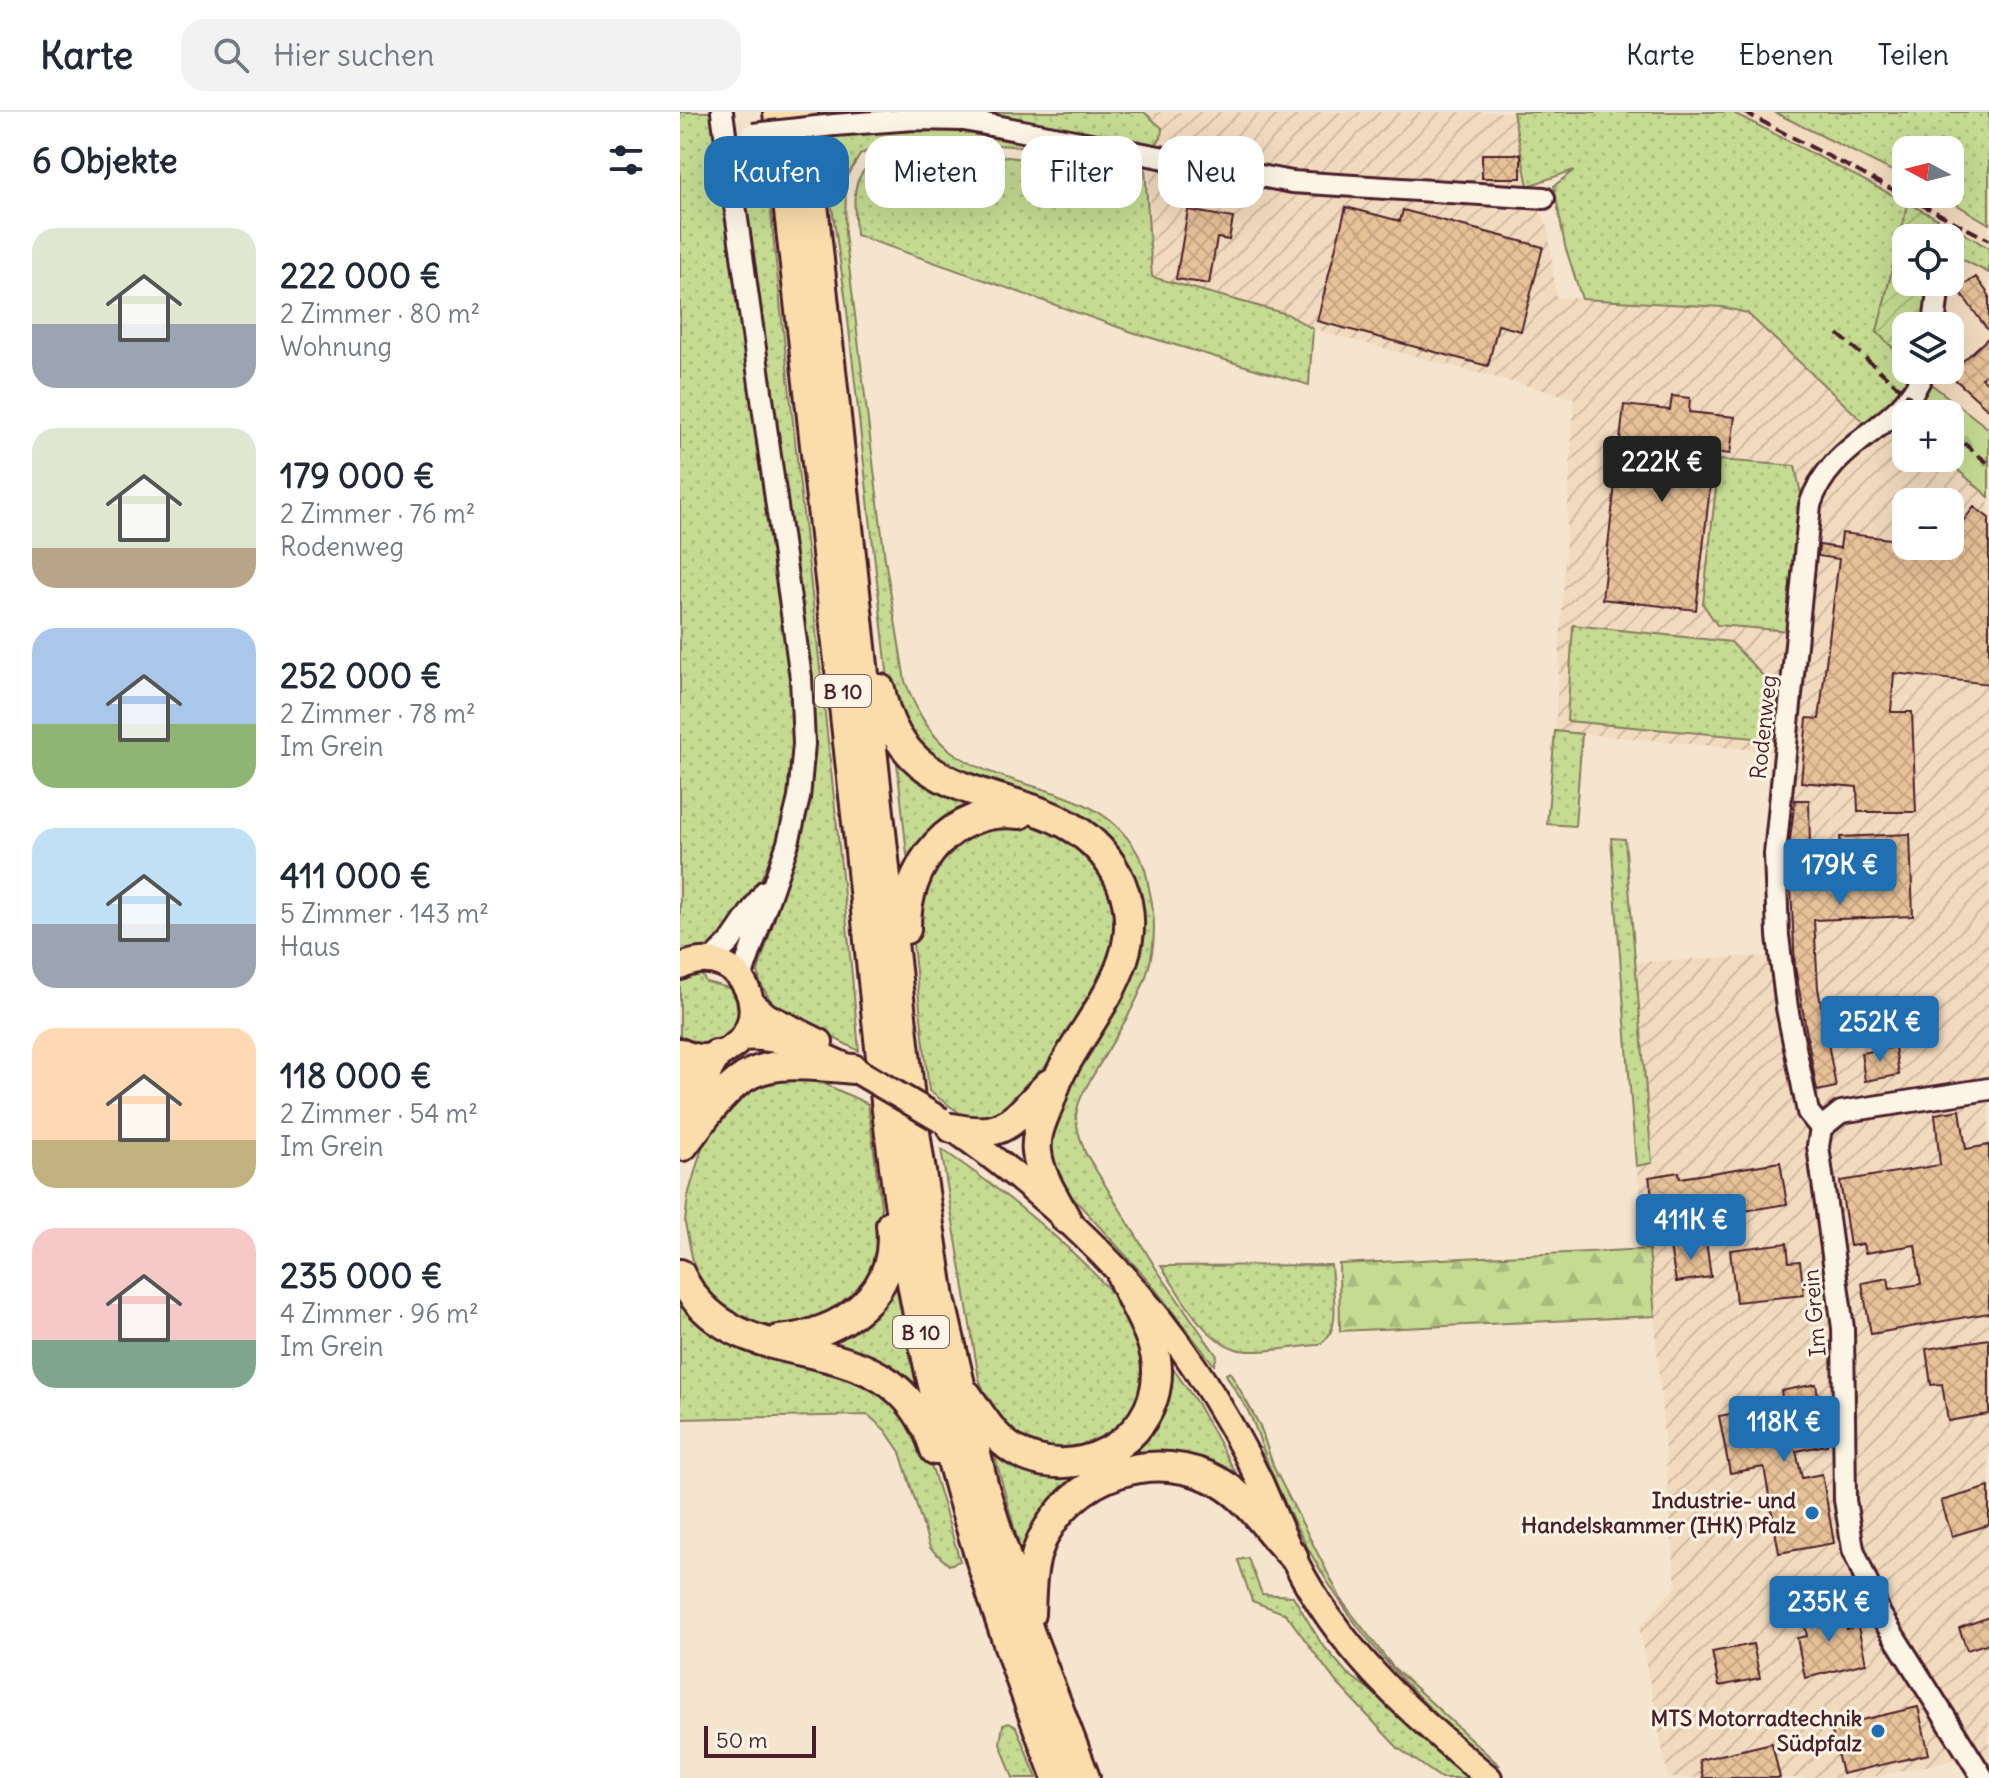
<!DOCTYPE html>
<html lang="de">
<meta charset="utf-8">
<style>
:root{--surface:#fff;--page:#f2f2f3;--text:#1f2937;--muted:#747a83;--line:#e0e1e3;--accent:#1f6fb2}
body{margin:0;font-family:Delius,sans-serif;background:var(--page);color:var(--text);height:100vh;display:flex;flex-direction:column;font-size:30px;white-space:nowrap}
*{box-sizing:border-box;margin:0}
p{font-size:26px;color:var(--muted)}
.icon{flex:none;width:44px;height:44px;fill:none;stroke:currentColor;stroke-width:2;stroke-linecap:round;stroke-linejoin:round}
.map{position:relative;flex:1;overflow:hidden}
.panel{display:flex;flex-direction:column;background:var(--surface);width:680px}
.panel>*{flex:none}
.top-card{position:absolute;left:24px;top:24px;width:760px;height:72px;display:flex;gap:16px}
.needle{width:52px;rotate:277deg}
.tools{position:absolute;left:1212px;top:24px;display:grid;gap:16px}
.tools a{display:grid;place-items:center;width:72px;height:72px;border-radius:16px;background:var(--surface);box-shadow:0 8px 32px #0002;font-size:40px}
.scale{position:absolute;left:24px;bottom:20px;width:112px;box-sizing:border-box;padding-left:8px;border:4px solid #4a1f2b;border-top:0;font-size:22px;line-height:28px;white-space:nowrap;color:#4a1f2b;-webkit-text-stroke:6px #fcf5e5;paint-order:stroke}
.price{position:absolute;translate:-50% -68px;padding:0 18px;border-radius:8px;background:var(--accent);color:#fff;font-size:26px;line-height:52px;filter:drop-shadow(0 2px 4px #0008)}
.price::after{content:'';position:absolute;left:50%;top:48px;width:24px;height:18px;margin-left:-12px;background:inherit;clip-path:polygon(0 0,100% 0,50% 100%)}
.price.selected{background:#222;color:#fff}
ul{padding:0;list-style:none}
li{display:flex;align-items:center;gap:24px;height:200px;padding:0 32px}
li span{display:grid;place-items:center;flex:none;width:224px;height:160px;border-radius:24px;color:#555}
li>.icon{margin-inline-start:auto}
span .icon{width:96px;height:96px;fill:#fffc;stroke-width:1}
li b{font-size:34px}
h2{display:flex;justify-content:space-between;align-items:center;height:96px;padding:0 32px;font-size:34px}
.pill{padding:0 28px;border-radius:24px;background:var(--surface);box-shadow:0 8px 32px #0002;font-size:28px;line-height:72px}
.pill.selected{background:var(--accent);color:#fff}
header{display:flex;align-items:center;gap:48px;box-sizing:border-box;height:112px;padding:0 40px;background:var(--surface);border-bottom:2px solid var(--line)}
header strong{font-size:38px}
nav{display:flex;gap:44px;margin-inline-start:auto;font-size:28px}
.search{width:560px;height:72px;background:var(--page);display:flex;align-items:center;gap:20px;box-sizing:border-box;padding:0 28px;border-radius:24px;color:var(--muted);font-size:30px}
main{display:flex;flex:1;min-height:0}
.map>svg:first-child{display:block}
.built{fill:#f2dabe}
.industrial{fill:url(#industrial-furrows);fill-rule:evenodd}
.grass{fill:url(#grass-dots);stroke:#877d5e;stroke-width:2}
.forest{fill:url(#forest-firs);stroke:#877d5e;stroke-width:2}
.garden{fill:url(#garden-furrows);stroke:#877d5e;stroke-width:2}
.building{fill:url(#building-cross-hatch);stroke:#4a1f2b;stroke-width:2}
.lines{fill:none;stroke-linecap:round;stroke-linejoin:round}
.minor-casing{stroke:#4a1f2b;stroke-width:26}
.major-casing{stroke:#4a1f2b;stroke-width:30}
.highway-casing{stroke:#4a1f2b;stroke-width:34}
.minor{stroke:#fcf5e5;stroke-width:20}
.major{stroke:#fbddab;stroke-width:24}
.highway{stroke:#fbddab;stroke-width:28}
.rail{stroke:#4a1f2b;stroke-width:4;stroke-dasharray:12 6;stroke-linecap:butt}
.minor-bridge-casing{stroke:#4a1f2b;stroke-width:26;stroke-linecap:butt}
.major-bridge-casing{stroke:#4a1f2b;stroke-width:30;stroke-linecap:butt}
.minor-bridge{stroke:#fcf5e5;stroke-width:20}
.major-bridge{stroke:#fbddab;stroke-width:24}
.poi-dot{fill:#1f6fb2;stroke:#fcf5e5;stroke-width:3}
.labels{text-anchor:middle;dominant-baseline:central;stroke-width:6;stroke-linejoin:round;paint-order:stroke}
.shield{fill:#fcf5e5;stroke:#7f5f63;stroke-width:2}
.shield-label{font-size:20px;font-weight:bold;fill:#4a1f2b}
.street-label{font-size:22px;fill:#4a1f2b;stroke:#fcf5e5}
.poi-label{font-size:22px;font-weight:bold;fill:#4a1f2b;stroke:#fcf5e5;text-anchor:end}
</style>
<header>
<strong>Karte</strong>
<div class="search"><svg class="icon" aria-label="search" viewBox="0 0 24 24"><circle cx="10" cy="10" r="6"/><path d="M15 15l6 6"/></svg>Hier suchen</div>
<nav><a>Karte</a><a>Ebenen</a><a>Teilen</a></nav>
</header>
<main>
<section class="panel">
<h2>6 Objekte<svg class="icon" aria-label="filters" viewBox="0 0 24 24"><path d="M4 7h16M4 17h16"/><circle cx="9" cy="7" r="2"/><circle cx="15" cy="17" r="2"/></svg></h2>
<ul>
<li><span style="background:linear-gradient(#dfe7d0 60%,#9aa5b1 0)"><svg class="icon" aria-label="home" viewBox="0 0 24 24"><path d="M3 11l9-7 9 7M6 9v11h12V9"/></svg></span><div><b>222 000 €</b><p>2 Zimmer · 80 m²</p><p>Wohnung</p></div></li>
<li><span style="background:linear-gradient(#dfe7d0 75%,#b9a48a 0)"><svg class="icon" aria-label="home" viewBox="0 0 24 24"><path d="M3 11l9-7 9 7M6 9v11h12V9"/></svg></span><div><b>179 000 €</b><p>2 Zimmer · 76 m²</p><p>Rodenweg</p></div></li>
<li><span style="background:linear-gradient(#a9c7e8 60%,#8fb573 0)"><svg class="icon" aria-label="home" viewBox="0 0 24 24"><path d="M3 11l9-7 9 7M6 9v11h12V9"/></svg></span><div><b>252 000 €</b><p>2 Zimmer · 78 m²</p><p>Im Grein</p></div></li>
<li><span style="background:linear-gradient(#bfe0f5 60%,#9aa5b1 0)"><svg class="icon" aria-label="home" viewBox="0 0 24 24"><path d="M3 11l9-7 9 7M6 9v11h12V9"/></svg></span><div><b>411 000 €</b><p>5 Zimmer · 143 m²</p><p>Haus</p></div></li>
<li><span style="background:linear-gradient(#ffd9b3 70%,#c2b280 0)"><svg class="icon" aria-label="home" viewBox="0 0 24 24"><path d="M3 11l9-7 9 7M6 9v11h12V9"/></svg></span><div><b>118 000 €</b><p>2 Zimmer · 54 m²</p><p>Im Grein</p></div></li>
<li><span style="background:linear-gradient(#f6c9c9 70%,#7fa58c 0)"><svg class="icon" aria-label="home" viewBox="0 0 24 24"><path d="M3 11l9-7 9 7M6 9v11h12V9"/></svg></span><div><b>235 000 €</b><p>4 Zimmer · 96 m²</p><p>Im Grein</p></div></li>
</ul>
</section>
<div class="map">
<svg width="1309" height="1666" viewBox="0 0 1309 1666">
<defs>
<pattern id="industrial-furrows" width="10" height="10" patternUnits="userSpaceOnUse" patternTransform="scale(2)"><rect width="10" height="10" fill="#f2dabe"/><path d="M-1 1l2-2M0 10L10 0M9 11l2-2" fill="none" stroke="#d1bba3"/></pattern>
<pattern id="grass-dots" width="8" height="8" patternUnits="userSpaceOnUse" patternTransform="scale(2)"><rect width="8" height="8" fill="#c4db91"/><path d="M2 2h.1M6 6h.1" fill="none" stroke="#aabc7d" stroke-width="1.8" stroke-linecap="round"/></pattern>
<pattern id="forest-firs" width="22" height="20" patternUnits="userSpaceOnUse" patternTransform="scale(2)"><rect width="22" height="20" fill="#c4db91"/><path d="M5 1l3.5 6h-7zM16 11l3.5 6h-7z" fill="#aabc7d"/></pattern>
<pattern id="garden-furrows" width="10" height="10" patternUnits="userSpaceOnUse" patternTransform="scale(2)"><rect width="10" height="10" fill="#c4db91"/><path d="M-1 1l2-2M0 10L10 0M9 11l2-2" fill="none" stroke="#aabc7d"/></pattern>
<pattern id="building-cross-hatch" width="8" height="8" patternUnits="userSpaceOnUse" patternTransform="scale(2)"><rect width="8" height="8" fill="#e7c197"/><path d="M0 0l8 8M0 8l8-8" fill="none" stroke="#c8a582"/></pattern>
</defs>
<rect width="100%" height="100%" fill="#f6e5ce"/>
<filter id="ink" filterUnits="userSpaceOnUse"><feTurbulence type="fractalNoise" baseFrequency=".0125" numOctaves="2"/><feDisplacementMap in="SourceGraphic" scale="16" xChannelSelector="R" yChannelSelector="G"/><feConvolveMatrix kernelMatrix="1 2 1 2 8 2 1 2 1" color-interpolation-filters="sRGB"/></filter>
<g filter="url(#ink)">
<path class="built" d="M1052,0H1094L1226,66V82L1262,83L1309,112V136Z
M1270,141L1309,161V317L1242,265L1244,258H1270V214H1254L1259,170H1270Z"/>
<path class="industrial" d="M467,0H833L848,74L868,115L876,185L1042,195L1067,201L1192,317L1213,302L1226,313V346H1264L1309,385V1656L1296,1637L1265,1650L1187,1666H988L959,1515L996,1475L969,1137L956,1054L972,1051L957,850L1088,844L1086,755L1095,640L875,619L894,286L642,220L607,202L472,165ZM1226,390H1270V434H1226Z"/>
<path class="grass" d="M0,0H34L115,567L117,645L104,719L66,798L30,839L0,845Z
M138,0H464L482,16L481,26L467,43L259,29L200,32L180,43L166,66L165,122L205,447L225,569C235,595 248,622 271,639C334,686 425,667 463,752C467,761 468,772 470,781C486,854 452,896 418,955C409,971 397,987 396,1005C396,1017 401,1028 405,1040L477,1158L537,1244L534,1253L468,1168L385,1077L373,1059L366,1031L391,971L435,895L456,777L445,749L428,728L244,644L210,586L166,190Z
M833,0H1052L1228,91L1197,220L1226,249V258H1235L1242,265L1192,318L1067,201L1042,195L902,187L885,134L874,74L894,58L848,74Z
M1094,0H1309V112L1259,82H1270V38H1226V66Z
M84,31C113,334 152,636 179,939L94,895L80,870L78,859L122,721L131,658L133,585L61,51L70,36Z
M208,39L328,45L439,59L465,54L472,165L607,202L633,217L629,273L455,221L176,123C174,81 168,62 208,39Z
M1271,114L1309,136V161L1270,141Z
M1039,348L1115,354L1123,392L1109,519L1037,513L1023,492Z
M893,513L1051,530L1086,567L1103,568L1096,628L887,609Z
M875,619L902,622L895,714L867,712Z
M215,633L303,691L228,750L227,742Z
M321,708L361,711L415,746L437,794L432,851L379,939L327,1004L288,1007L249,979L232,823L256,742Z
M931,726L945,727L972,1051L956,1054Z
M20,859L26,870L49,876L54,873L63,901L45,930L19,935L0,926V869Z
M125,963L188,992L205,1127L183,1182L113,1220L75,1215L40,1195L15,1159L5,1111L8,1084L24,1028L35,1006L79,968Z
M261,1037C313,1071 477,1193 471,1259C468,1296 448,1310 424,1335L359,1341L315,1306L299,1267Z
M651,1153C652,1177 664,1221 638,1233C618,1234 574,1243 556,1237C521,1226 501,1183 481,1154Z
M215,1169L239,1288L133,1232Z
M0,1188L22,1213L44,1228L69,1238L149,1253L222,1292L249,1345L280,1449L269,1453L250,1436L220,1340L205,1318L188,1303L0,1307Z
M485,1245L517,1291L562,1372L454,1349L343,1449L313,1337L427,1349Z
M550,1260L580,1314L594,1356L662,1489L713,1555L820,1654L810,1651C709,1565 647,1489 594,1367C584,1345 579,1320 568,1299C561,1286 552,1275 546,1262Z
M568,1446L582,1482L613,1484L641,1531L667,1561L705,1589L788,1666H761L718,1636L656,1570L606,1502L572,1489L558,1448Z
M329,1611L336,1615L357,1666H333L320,1631L323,1613Z"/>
<path class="forest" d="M1242,265L1309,317V385L1264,346H1270V302H1226V313L1213,302Z
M969,1137L975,1204L660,1219L659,1152Z"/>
<path class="garden" d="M1228,91L1258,107L1256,126H1226V170H1251L1247,214H1226V249L1197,220Z"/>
<path class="building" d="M802,42H841V66H802Z
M666,95L720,109L723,98L863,135L841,219L818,213L808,254L637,209Z
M508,98L553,106L549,128L537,126L529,172L496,167Z
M1296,165L1309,183V220L1278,177Z
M1309,225V260L1302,266L1309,272V298L1269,262Z
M992,284L1010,286L1009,300L1055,305L1050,342L1034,340L1016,498L922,487L944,293L990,298Z
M1294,395L1309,406V572L1214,561L1211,600H1232L1236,700H1178L1177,675L1121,670L1127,606L1139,607L1159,447L1138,444L1139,433L1160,436L1162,421L1226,429V434H1270V426Z
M1115,688H1129L1130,737L1161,736L1160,725L1230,722L1233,804L1134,808L1138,876L1156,975L1137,979L1115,855L1109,735Z
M1215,935L1219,963L1185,969L1181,941Z
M1280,998L1286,1037L1309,1033V1201L1191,1222L1182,1171L1208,1166L1210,1177L1241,1172L1235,1133L1185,1141L1183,1132L1170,1134L1160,1069L1260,1053L1255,1002Z
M1100,1050L1107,1092L1021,1106L1019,1092L975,1100L969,1065L999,1060L1000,1066Z
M1026,1129L1031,1165L996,1170L990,1135Z
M1107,1131L1109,1150L1120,1149L1124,1183L1056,1190L1050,1138Z
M1309,1227V1302L1268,1309L1262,1272L1251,1273L1246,1237Z
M1136,1272L1147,1333L1116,1339L1122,1366L1142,1362L1154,1431L1099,1441L1084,1355L1050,1361L1039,1304L1103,1292L1101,1279Z
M1309,1375V1413L1272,1424L1261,1389Z
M1163,1495L1167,1517L1178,1515L1186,1551L1125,1566L1117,1526L1127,1524L1123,1503Z
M1309,1505V1531L1287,1538L1279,1516Z
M1073,1532L1080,1566L1039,1574L1032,1540Z
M1238,1595L1249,1642L1162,1662L1151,1615Z
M1092,1631L1100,1666H1023L1019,1648Z"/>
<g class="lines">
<defs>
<path id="minor" d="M42,0L121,566L124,632L119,686L108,731L61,866
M154,13L234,7L284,8L612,70L864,86
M1254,214L1259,170
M31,849L50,830L85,779
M1141,1016L1128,1000L1107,896L1098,824L1095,742L1130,393C1151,327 1224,317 1244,258
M1303,1666L1200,1502L1173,1437L1165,1388L1163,1216L1138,1034L1141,1016L1161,1000L1309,977"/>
<path id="major" d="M0,855C62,825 102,914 42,941C29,947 13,946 0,939
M72,891L87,904L140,930
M62,926C96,922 132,939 163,953
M269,1014C363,1079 452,1161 515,1256C540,1293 562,1332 581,1372C595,1404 607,1436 624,1466C669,1547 738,1608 809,1666"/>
<path id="highway" d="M98,0C126,240 152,480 178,720C197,900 210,1083 250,1260C281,1399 326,1533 377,1666
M123,0L230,987L260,1186L304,1376L349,1519L405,1666
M200,577C227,723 390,653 441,771C471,843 412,900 381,960C376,970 373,982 368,994C362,1009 355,1023 357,1040C359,1063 375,1086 386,1107
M226,817C225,753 271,694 340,702
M0,947V995
M11,1013L28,957L36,943
M272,1016C328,1028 332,1008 369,972
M3,1034C63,952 71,947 173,957
M0,1162C55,1279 212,1198 255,1338
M99,1228C161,1223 220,1182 211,1113
M287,1283C301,1303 313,1325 334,1338C393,1374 476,1332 477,1261C478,1227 454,1196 442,1165
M350,1502C351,1477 351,1453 361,1430C391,1362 477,1334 541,1371C572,1389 588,1420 613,1444"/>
</defs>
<use href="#minor" class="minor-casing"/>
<use href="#major" class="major-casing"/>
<use href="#highway" class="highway-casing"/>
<use href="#minor" class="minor"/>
<use href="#major" class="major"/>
<use href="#highway" class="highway"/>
<path class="rail" d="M1064,0L1309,128
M1158,222L1249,302
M1270,320L1309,352"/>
<defs>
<path id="minor-bridge" d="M73,22L154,13"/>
<path id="major-bridge" d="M179,960L261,1008"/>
</defs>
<use href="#minor-bridge" class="minor-bridge-casing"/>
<use href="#major-bridge" class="major-bridge-casing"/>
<use href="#minor-bridge" class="minor-bridge"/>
<use href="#major-bridge" class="major-bridge"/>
</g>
</g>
<g class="poi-dot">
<circle cx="1132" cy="1401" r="8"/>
<circle cx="1198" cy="1619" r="8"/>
</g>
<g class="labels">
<g class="shield">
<rect x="135" y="563" width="56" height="32" rx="6"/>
<rect x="213" y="1204" width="56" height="32" rx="6"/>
</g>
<g class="shield-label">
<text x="163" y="579">B 10</text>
<text x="241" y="1220">B 10</text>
</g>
<g class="street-label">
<text transform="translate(1083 615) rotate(-84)">Rodenweg</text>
<text transform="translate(1134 1201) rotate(-95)">Im Grein</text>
</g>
<g class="poi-label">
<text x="1116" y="1388">Industrie- und<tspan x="1116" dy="25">Handelskammer (IHK) Pfalz</tspan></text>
<text x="1182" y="1606">MTS Motorradtechnik<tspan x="1182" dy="25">Südpfalz</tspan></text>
</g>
</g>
</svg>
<div class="tools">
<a><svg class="needle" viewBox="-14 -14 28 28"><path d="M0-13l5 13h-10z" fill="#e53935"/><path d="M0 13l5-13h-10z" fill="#747a83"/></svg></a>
<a><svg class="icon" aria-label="locate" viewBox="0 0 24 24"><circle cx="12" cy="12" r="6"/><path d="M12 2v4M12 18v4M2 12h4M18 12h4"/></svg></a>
<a><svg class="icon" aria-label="layers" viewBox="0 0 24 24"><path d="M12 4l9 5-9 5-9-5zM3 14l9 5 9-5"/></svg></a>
<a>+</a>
<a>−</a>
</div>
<div class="scale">50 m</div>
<b class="price selected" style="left:982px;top:392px">222K €</b>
<b class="price" style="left:1160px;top:795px">179K €</b>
<b class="price" style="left:1200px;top:952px">252K €</b>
<b class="price" style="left:1011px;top:1150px">411K €</b>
<b class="price" style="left:1104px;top:1352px">118K €</b>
<b class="price" style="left:1149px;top:1532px">235K €</b>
<div class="top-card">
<a class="pill selected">Kaufen</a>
<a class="pill">Mieten</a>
<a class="pill">Filter</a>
<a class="pill">Neu</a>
</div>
</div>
</main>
